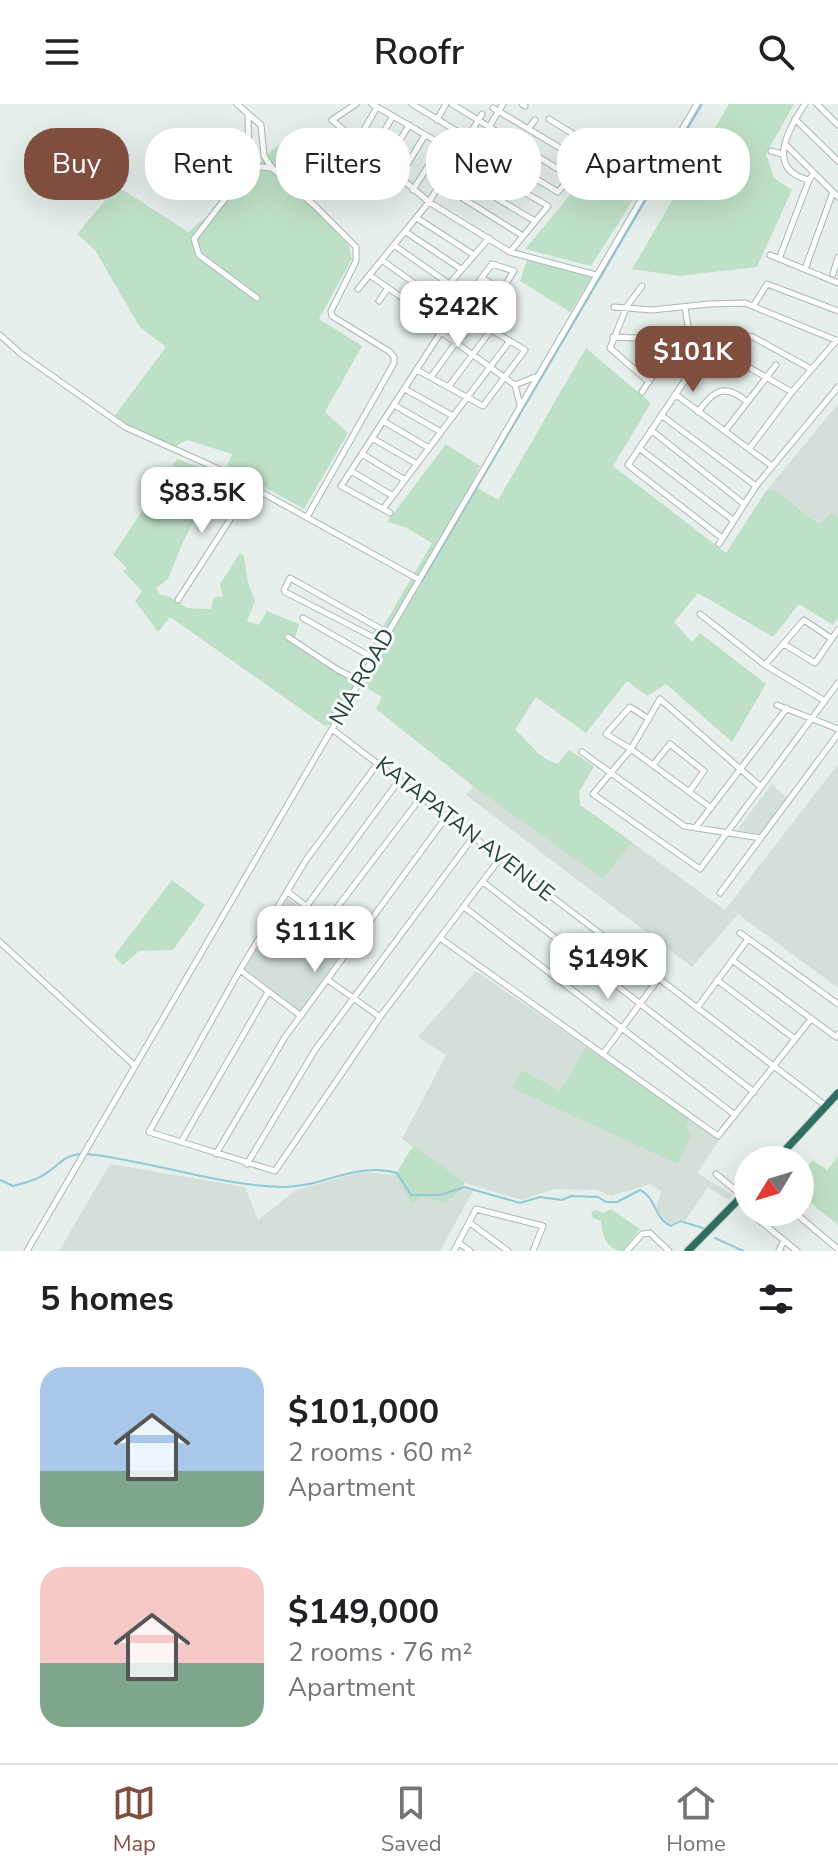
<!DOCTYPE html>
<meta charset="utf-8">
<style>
:root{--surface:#fff;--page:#f2f2f2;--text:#202124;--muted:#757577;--line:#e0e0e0;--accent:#7f4e3f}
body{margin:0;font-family:"Nunito Sans",sans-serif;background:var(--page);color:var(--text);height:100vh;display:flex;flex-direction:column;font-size:30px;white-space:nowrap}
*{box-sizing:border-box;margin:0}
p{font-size:26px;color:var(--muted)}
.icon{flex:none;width:44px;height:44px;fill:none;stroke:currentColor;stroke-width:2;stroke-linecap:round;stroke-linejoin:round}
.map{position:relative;height:1147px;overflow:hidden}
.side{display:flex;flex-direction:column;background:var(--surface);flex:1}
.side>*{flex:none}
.top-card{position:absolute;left:24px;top:24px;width:790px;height:72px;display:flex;gap:16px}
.needle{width:52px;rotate:232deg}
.tools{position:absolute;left:734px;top:1042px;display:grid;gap:16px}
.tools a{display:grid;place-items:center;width:80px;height:80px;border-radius:50%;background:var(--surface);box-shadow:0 8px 32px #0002;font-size:40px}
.price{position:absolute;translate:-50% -68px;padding:0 18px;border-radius:16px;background:#fff;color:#222;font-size:26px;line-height:52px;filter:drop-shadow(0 2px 4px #0008)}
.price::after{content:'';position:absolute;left:50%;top:48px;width:24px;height:18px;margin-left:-12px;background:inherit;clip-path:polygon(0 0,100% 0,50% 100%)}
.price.on{background:var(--accent);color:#fff}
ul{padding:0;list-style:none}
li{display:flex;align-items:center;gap:24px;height:200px;padding:0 40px}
li span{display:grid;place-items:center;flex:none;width:224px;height:160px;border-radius:24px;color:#555}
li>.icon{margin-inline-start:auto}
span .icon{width:96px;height:96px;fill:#fffc;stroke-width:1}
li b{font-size:34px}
h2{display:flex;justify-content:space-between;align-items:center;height:96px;padding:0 40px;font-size:34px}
.chip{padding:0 28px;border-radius:32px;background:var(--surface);box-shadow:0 8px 32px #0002;font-size:28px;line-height:72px}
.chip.on{background:var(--accent);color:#fff}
header{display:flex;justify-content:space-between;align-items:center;height:104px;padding:0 40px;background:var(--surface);font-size:36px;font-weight:600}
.dock{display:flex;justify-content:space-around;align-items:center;height:112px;border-top:2px solid var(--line);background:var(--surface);font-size:22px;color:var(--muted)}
.dock a{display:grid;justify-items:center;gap:4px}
.dock .on{color:var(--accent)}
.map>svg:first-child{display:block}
.built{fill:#d4dfda}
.green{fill:#bfe0c8}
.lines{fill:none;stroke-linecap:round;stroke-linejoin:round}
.stream{stroke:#8ec9d4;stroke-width:2}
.minor-casing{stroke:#a8b8b2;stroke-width:7}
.highway-casing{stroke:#c2cac8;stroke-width:9}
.minor{stroke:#fff;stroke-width:5}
.highway{stroke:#2f6f62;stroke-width:7}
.labels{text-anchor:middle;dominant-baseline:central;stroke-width:6;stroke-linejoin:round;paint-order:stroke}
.street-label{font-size:22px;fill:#24423a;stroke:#f7fbf9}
</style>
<header><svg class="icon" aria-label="menu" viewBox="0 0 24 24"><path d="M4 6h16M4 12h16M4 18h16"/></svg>Roofr<svg class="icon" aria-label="search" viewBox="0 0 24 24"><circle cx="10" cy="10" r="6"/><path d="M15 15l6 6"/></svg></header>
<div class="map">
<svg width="838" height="1147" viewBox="0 0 838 1147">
<rect width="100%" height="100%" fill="#e6efeb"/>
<path class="built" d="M838,300V413L832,408L821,420L773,385L766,387Z
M500,649L580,701L725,806L838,660V884L738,810L692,863L466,691Z
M772,680L787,694L761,730L737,726Z
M288,794L348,840L299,909L245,865Z
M476,867L720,1035L697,1069L733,1091L729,1096L708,1083L685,1117L679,1115L670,1121L656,1106L661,1087L650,1080L611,1092L597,1086L553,1085L522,1096L468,1080L402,1035L446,951L418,933Z
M110,1060L245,1083L258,1116L296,1086L362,1068L395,1071L412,1098L423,1093L442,1098L462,1085L473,1087L440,1147H59Z"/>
<path class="green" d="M729,0H794L766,50L774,74L792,86L757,163L679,172L632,165Z
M291,32L282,61L305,83L302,92L349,142L352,155L319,215L362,242L325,308L348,329L304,405L227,362L232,350L187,336L176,342L128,323L115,311L166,243L139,222L95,146L77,130L117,82L188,128L221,101L232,81L238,84L272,46Z
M605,34L633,47L624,63L647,74L591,162L525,145C555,110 585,76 605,34Z
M527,156L592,173L570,208L520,177Z
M586,244L651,299L613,362L726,449L766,387L773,385L820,420L832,408L838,413V514L833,521L799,500L773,533L698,489L674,518L692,538L700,529L766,580L732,638L666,580L647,592L627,577L586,629L536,593L515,626C533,640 535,653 558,660L569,646L594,662L579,688L580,701L632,738L603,775L473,682L376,605L382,593L356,578L331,620L325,622L170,513L158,528L135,497L142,487L123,467L127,464L113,451L177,355L218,370L183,438L168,475L156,484L160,491L168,492L187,504L211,505L214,493H223L220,480L240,449L244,452L248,479L255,497L247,517L259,521L267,507L299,520L294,537L353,574L432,439L407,424L387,418L446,340L480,362L471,380L498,396Z
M172,776L205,801L173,846L139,847L123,861L114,852Z
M586,943L690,1015L686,1022L691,1031L678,1060L512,984L522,966L560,987Z
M413,1042L465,1078L462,1085L453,1093L442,1098L423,1093L412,1099L395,1071Z
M838,1052V1121L800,1090V1071L813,1056L827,1066Z
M611,1105L640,1125L623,1147C607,1147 602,1131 601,1117L593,1114L591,1108L596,1106L603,1109Z"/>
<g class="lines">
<path class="stream" d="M422,477L702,0
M87,1050C152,1057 216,1081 282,1083C321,1084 357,1057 397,1069L411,1091H440L464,1083L520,1099L540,1093L562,1096L571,1092L598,1093L606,1098H617L640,1086C656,1093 654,1115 671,1122L680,1117L703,1124
M0,1076L13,1082C23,1079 36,1077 45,1070C58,1062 64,1051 80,1050
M715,1134L743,1147"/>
<defs>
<path id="minor" d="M237,0L261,21L264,52L272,64L314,101L356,143V157L331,207L332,212L390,248L394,253V259L307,413
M356,0L332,16L429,98L510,148L596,171
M372,0L548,102L510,148
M412,0L558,88L578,64L594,35
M452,0L571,73
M522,0L525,2
M805,0C788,25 765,66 809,76
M817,0L838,21
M493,4L582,57
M248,10L249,57L252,62L272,64
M549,15L591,41
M795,15L838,57
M437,16L446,0
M489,23L503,0
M528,25L535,16
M357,38L377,3
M785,40L838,93
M771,47L783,50
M371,49L393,12
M251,61L194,135L199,151L257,194
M385,62L409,21
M449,66L535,117
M399,74L425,31
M440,80L523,132
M413,86L442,40
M417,114L474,151
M406,128L461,165
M395,142L448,179
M770,151L838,179
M779,155L809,76L814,69
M383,157L435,194
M805,165L833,88
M833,170L838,153
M371,172L424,209L489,134
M482,174L503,187
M642,182L627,202L610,244L649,278
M358,185L429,98L482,10
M470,190L491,204
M379,197L388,184
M754,201L767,180L838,207
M614,203L652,206L709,200L745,199L838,237
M685,203L694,263L628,361L722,434
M441,228L515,281
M0,231L21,250L125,323L223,367L418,475
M613,233L690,236L730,229L753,233L811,265
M694,263L734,255L792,288
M417,266L483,302L525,246L458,206
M431,273L473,215
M449,282L491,226
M405,285L453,312
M642,288L659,262L661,236
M675,290L772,362
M394,301L441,328
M520,301L515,281L535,273
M698,308C713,287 725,278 747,298
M661,311L756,382
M383,317L429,344
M651,326L744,400
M725,327L776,261
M372,334L417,360
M639,344L733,416
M749,345L792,288L836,237
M362,350L405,376
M351,367L393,392
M383,405L509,238
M390,409L341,382L441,228L492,160L514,167L481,219
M719,440L756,382L838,283
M178,496L251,383
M700,510L765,561L825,597
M303,514L373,554
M377,530L379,524L290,474L284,486L285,488L373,533L377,530L384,534
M288,533L338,566L360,577
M784,540L815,559L838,526
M765,561L804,516L832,535
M777,601L838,625
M649,615L630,603L606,630L631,645L711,704
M332,625L826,1002
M582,648L684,722L761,734
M378,659L306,756L240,866L149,1028L275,1067L380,913L501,753
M653,661L670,640L704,667L689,688
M761,683L660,595L631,645L593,690L700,765L838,579
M696,723L787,604
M483,778L754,988
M288,788L355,840
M720,789L838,630
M306,803L400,675
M464,803L735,1011
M326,818L422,692
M740,829L838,900
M440,834L718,1032L811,915
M0,838L135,962
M732,856L836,933L838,930
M240,866L301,912
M328,876L380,913
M717,876L795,935
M697,904L748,835
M603,950L659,874
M181,1038L268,888
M216,1050L285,933L447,712
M247,1060L315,946L474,732
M716,1070L739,1089L740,1093
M749,1108L797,1147
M794,1108L838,1145
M470,1119L508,1147
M459,1139L470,1147
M27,1147L697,0
M454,1147L476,1105L543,1122L533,1147
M627,1147L642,1130L650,1129L669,1147
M779,1147L784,1136"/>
<path id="highway" d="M776,1056L838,989
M688,1147L748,1086"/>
</defs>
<use href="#minor" class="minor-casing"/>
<use href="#highway" class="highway-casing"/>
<use href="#minor" class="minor"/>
<use href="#highway" class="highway"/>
</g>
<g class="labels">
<g class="street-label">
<text transform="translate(362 573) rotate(-60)">NIA ROAD</text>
<text transform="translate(465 725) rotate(38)">KATAPATAN AVENUE</text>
</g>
</g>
</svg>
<div class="tools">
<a><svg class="needle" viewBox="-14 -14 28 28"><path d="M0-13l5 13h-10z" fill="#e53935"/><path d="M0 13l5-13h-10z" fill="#757577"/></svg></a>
</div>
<b class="price" style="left:458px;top:245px">$242K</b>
<b class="price on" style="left:693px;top:290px">$101K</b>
<b class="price" style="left:202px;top:431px">$83.5K</b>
<b class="price" style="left:315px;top:870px">$111K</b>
<b class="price" style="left:608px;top:897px">$149K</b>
<div class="top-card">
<a class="chip on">Buy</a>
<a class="chip">Rent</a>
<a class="chip">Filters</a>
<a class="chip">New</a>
<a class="chip">Apartment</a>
</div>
</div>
<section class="side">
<h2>5 homes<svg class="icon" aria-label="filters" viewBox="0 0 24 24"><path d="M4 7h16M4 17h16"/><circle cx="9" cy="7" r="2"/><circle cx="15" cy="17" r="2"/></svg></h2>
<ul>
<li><span style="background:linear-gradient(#a9c7e8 65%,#7fa58c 0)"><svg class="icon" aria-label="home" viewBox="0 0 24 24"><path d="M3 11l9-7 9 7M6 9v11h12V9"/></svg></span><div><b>$101,000</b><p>2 rooms · 60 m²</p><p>Apartment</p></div></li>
<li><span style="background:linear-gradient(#f6c9c9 60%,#7fa58c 0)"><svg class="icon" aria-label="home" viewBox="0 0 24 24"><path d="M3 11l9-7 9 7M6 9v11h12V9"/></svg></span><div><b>$149,000</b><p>2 rooms · 76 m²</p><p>Apartment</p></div></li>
</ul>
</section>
<nav class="dock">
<a class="on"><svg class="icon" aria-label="map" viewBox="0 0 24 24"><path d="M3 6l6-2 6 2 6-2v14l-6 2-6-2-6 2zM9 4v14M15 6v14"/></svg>Map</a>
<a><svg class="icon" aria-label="saved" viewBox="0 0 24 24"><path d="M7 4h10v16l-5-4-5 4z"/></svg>Saved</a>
<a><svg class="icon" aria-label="home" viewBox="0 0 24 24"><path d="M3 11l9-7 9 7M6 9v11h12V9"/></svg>Home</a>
</nav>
